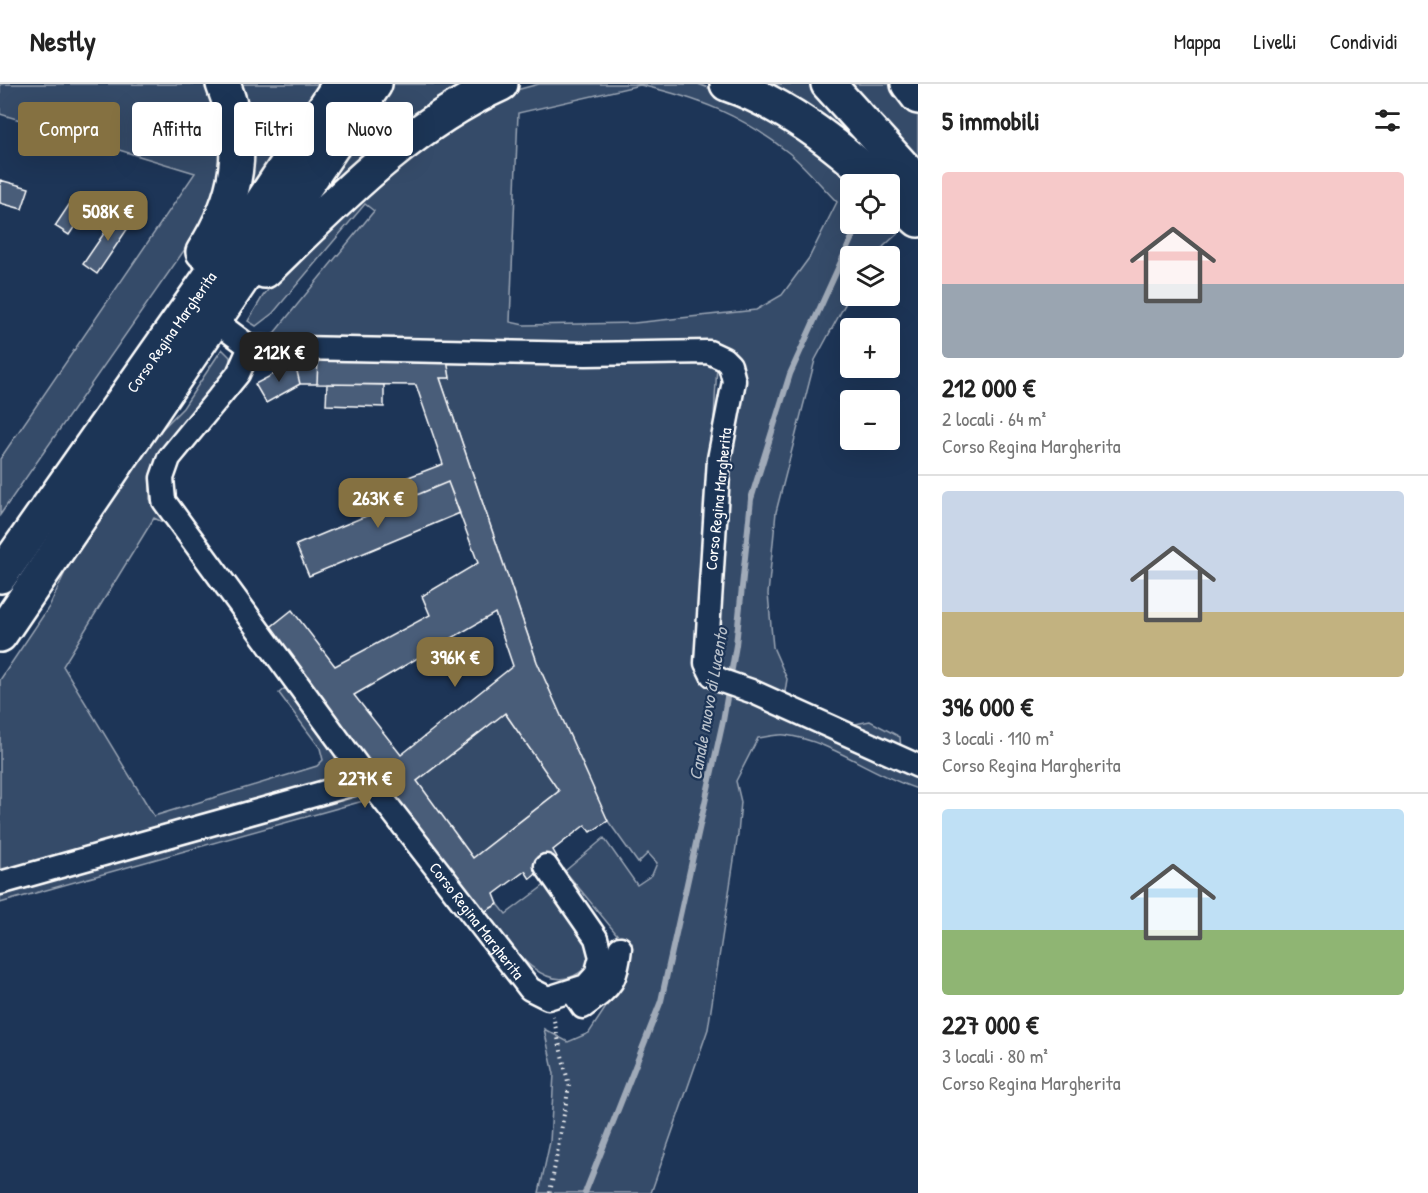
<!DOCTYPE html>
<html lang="it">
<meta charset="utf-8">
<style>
:root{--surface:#fff;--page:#f6f6f6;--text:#222;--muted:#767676;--line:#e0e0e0;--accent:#857141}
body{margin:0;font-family:"Patrick Hand",sans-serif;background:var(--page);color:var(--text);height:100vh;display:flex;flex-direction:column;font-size:22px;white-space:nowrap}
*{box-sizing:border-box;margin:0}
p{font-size:20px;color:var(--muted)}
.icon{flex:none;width:33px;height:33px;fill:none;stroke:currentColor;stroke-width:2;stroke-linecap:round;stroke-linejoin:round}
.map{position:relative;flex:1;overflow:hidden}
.details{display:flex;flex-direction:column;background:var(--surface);width:510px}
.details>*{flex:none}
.top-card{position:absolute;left:18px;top:18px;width:570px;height:54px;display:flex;gap:12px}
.buttons{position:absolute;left:840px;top:90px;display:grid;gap:12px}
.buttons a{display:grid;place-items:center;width:60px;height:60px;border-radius:6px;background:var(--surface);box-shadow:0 6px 24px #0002;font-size:30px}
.price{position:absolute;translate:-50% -51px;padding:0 14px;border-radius:12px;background:var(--accent);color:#fff;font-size:20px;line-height:39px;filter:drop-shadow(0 2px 3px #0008)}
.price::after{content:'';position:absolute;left:50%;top:36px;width:18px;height:14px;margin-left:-9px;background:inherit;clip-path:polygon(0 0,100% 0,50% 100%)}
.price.selected{background:#222;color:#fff}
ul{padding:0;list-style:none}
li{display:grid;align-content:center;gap:12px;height:318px;padding:0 24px}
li+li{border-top:2px solid var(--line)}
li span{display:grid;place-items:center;height:186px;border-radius:6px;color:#555}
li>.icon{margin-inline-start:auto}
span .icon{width:108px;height:108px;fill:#fffc;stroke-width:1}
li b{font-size:26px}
h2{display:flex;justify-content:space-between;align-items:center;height:72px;padding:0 24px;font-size:26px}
.tag{padding:0 21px;border-radius:6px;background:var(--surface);box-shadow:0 6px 24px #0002;font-size:21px;line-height:54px}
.tag.selected{background:var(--accent);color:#fff}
header{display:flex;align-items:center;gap:36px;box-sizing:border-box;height:84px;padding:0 30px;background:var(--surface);border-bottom:2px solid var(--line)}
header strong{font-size:28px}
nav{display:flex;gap:33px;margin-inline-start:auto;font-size:21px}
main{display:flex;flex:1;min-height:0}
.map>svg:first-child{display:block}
.green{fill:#364b69;stroke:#9aa5b4;stroke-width:1.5;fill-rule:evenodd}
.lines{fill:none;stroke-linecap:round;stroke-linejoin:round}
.stream{stroke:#a0aab8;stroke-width:6}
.building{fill:#4a5d79;stroke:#fff;stroke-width:1.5;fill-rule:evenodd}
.minor-casing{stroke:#fff;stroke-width:27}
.primary-casing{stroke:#fff;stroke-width:38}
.path{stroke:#fff;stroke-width:4;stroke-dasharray:1.5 4.5;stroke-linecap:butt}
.minor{stroke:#1d3557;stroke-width:22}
.primary{stroke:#1d3557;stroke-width:33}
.labels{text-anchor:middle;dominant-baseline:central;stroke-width:4.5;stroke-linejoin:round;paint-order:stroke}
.street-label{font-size:16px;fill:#fff;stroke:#1d3557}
.water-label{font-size:18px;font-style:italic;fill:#b8c0ca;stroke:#1d3557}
</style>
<header>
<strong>Nestly</strong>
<nav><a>Mappa</a><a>Livelli</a><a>Condividi</a></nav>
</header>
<main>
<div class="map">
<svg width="918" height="1109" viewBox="0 0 918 1109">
<rect width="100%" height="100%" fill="#1d3557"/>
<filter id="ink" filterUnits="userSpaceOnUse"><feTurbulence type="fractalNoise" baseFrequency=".0167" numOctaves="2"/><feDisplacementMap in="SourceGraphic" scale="12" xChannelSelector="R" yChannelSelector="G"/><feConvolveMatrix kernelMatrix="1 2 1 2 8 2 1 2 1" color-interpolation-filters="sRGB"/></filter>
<g filter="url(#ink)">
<path class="green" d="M0,0H211L225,66L215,122L0,431V375L195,89L0,30Z
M234,0H319L243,113Z
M392,0H470L315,119L317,107Z
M539,0H698L733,13L790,42L866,100H850V140H890V124L907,141L884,162L877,172H850V211L815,276L776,428L768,510L773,563L787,595L782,627L825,646L870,637L900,653L902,680L918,688V705C874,692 830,656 785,651C777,650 767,653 758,654L736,697L741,718L738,750L708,945L651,1109H539L550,1058L554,990L544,945L568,958L589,949L629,888L624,859L565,787L604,754L637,801L652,791L657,779L648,769L638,779L608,737L599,720L537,578L440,294H450L447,276L717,281L702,545C710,489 719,432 728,376C733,344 752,311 739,277C734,264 721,262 709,261L270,254L374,127L365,120L273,229L256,242L248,237L263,212L287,183L384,89L505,9ZM640,1C698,14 742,31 789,69C806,83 821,102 837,118L809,174L782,211L756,226L634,239L524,241L510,238L518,29Z
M759,0H809L846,41L838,48Z
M843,0H894L918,30V83Z
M222,265L230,273V284L154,385L150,398V415L215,497L167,440L154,434L63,582L154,732L317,682L323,676L320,664L279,609L285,604L335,672C338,685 337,691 326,700L0,793V596L49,523L72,473L156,351L183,324Z
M505,629L559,707L473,774L417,697Z
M361,705L370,715L0,819V806Z
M546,800L591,861C592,873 589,883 579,889C541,914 504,852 484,828L498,820L506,830Z"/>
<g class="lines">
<path class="stream" d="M585,1109L661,917L723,637L736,561L751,415L790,290L854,149L861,140"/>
</g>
<path class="building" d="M0,96L29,104L22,125L0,119Z
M75,112L89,121L69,151L55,142Z
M120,126L134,135L97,190L83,180Z
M318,273L447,276L450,294H440L537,578L608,737L591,748L585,741L553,766L557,773L530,795L525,787L494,810L498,820L484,828L447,778L441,782L267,546L292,526L335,582L430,531L422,512L478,479L448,398L364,433L356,413L443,380L416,301L317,300ZM495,529L513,582L401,671L354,611ZM505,629L559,707L473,774L417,697Z
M318,273L317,300H300L295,279Z
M295,279L300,300L266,319L255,300Z
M327,300L384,301V323L326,321Z
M448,398L460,429L309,492L296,461Z"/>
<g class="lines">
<defs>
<g id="minor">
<path d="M214,236L250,263L586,270L709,268L724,275L730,281L734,297L719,375L706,579L712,591L722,597L751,607L918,682"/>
<path id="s1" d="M250,263L238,290L169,374L162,394L164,417L368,696L530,905L548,914L586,902L596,891L601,873L596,854L546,782"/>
<path d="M0,799L368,696"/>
<path d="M572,907L583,923C611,902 616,900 620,864"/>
</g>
<g id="primary">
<path d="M727,0C785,20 835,59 880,100"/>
<path d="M828,0L918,99"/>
<path d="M908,0L918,13"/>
<path d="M890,110L918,136"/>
<path d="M203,168C238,114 248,62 223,0"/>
<path d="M265,187C337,117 408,42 501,0"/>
<path id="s2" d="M0,492L256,127L340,0"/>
<path d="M0,551L375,0"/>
</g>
</defs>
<use href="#minor" class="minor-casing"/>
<use href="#primary" class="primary-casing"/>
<path class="path" d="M550,1109L569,1002L553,932"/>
<use href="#minor" class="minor"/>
<use href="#primary" class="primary"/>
</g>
</g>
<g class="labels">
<g class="street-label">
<text stroke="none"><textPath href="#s2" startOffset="298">Corso Regina Margherita</textPath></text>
<text transform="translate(718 415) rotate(-84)">Corso Regina Margherita</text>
<text stroke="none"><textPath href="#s1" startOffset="706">Corso Regina Margherita</textPath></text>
</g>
<g class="water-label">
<text transform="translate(708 620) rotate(-80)">Canale nuovo di Lucento</text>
</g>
</g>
</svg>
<div class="buttons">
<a><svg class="icon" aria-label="locate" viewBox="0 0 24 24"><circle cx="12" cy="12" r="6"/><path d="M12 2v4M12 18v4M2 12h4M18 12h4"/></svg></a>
<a><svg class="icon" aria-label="layers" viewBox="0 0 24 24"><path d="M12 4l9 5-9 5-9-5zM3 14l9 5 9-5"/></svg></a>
<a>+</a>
<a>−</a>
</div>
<b class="price" style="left:108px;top:158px">508K €</b>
<b class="price selected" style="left:279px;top:299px">212K €</b>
<b class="price" style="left:378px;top:445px">263K €</b>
<b class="price" style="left:455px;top:604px">396K €</b>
<b class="price" style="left:365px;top:725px">227K €</b>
<div class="top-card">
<a class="tag selected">Compra</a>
<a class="tag">Affitta</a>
<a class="tag">Filtri</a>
<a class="tag">Nuovo</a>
</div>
</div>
<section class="details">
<h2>5 immobili<svg class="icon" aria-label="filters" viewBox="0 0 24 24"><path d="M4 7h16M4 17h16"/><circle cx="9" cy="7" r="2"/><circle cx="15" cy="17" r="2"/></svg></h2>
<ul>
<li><span style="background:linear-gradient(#f6c9c9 60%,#9aa5b1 0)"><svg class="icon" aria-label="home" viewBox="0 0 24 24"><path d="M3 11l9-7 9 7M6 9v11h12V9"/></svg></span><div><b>212 000 €</b><p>2 locali · 64 m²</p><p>Corso Regina Margherita</p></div></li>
<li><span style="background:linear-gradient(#c9d6e8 65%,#c2b280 0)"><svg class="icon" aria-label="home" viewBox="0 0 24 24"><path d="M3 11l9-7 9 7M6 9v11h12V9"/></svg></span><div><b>396 000 €</b><p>3 locali · 110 m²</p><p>Corso Regina Margherita</p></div></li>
<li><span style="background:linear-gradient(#bfe0f5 65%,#8fb573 0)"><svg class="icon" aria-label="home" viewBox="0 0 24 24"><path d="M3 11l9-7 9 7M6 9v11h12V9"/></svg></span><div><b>227 000 €</b><p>3 locali · 80 m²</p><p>Corso Regina Margherita</p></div></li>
</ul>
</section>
</main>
